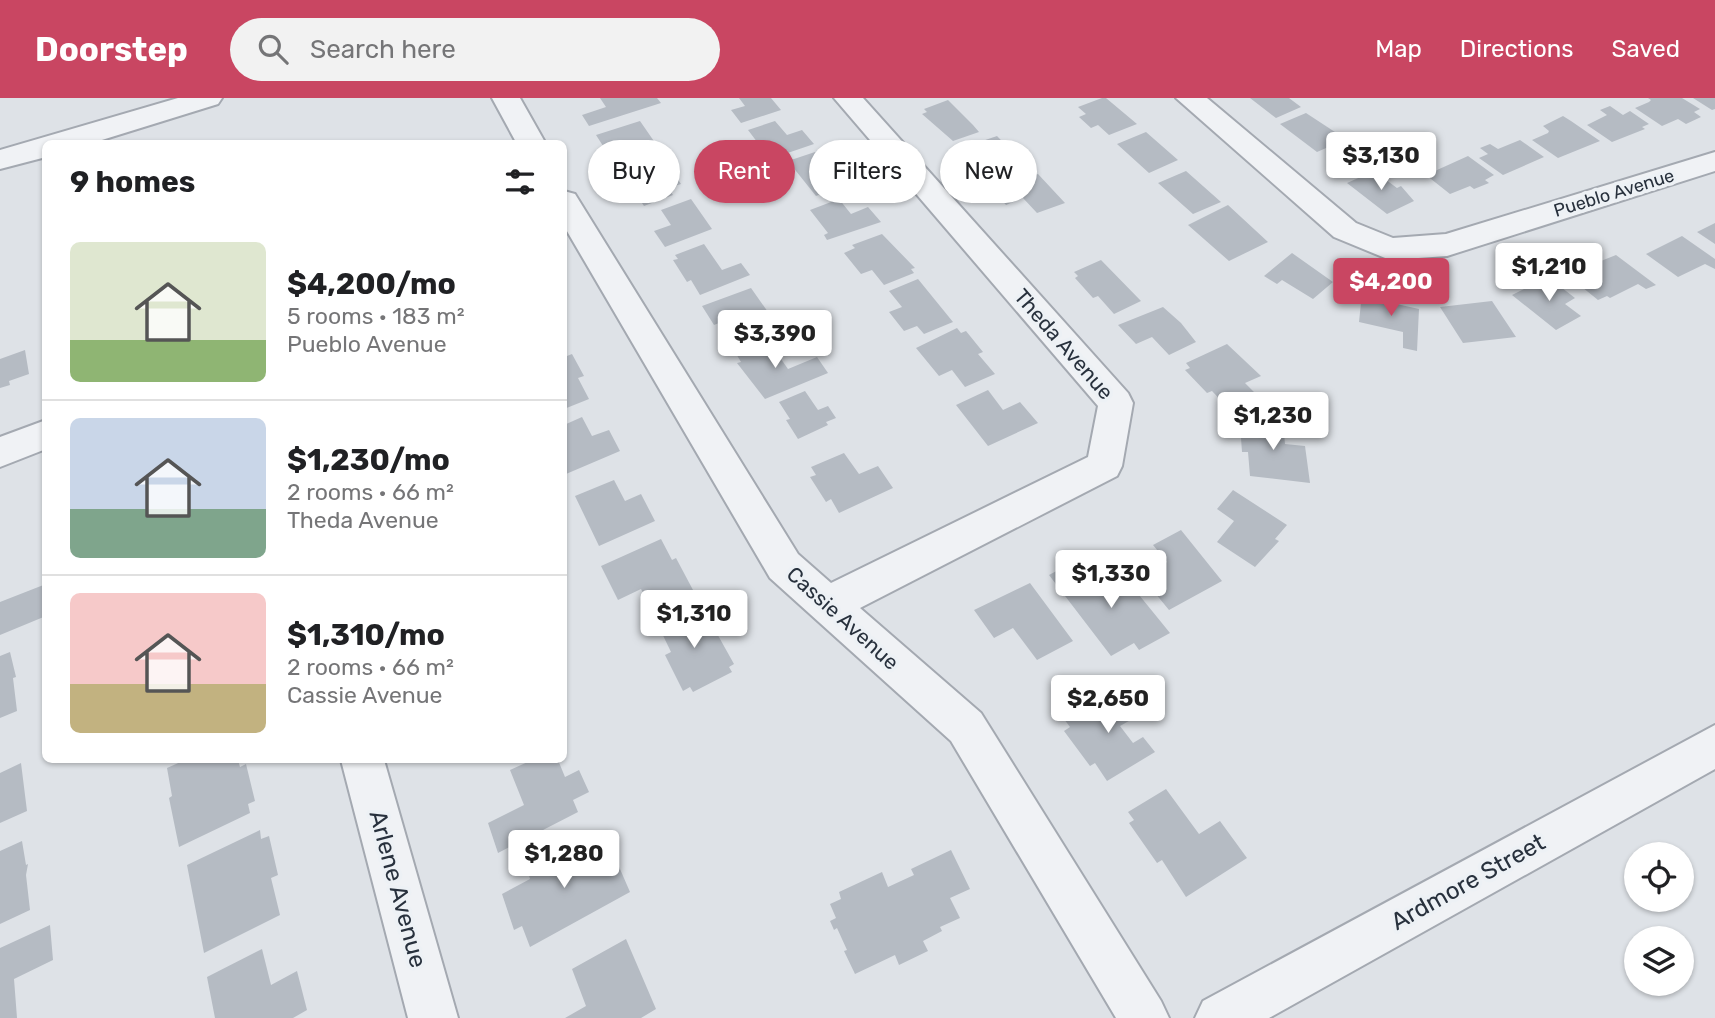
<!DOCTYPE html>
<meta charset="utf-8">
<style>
:root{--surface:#fff;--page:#f2f2f2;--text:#202124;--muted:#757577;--line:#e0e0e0;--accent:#c94662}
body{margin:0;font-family:Rubik,sans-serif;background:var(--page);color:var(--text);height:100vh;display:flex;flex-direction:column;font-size:26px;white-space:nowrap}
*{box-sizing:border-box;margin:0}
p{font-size:23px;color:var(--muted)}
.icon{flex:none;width:38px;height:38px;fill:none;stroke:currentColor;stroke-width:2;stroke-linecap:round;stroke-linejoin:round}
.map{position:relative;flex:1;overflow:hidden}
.details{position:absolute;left:42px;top:42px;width:525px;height:623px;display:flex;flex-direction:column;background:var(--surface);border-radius:10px;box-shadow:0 2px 5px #0004}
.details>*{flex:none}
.banner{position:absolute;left:588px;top:42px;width:665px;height:63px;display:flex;gap:14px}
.tools{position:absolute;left:1624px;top:744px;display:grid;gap:14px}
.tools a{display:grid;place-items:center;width:70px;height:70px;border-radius:50%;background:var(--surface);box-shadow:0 2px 5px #0004;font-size:35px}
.price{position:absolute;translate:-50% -60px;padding:0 16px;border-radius:7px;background:#fff;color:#222;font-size:23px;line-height:46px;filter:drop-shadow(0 2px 4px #0008)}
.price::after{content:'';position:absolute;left:50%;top:42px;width:21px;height:16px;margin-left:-10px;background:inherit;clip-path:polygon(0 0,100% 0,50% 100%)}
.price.selected{background:var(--accent);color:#fff}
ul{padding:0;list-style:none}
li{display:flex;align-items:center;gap:21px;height:175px;padding:0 28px}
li+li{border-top:2px solid var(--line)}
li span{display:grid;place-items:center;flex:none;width:196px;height:140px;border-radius:10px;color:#555}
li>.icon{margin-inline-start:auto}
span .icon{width:84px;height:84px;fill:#fffc;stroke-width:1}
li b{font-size:30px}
h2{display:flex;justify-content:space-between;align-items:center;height:84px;padding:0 28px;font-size:30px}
.tag{padding:0 24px;border-radius:32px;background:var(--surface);box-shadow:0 2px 5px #0004;font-size:24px;line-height:63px}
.tag.selected{background:var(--accent);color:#fff}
header{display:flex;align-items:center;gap:42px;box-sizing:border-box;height:98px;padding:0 35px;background:var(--accent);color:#fff}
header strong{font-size:33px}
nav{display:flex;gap:38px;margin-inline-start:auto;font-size:24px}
.search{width:490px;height:63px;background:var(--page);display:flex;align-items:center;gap:18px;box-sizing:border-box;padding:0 24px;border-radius:38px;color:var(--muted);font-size:26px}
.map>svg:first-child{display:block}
.building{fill:#b5bbc3}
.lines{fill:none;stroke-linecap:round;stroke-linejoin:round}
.street-casing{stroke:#a4a9b1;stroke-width:4}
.street{fill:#f0f2f5;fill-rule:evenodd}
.labels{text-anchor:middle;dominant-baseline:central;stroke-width:7;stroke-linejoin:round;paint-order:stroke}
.far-street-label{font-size:18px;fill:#28313d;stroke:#edf1f5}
.street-label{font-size:21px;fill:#28313d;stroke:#edf1f5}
.near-street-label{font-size:24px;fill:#28313d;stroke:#edf1f5}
</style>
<header>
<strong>Doorstep</strong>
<div class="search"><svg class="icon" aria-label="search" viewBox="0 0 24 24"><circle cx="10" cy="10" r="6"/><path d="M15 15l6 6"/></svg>Search here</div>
<nav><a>Map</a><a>Directions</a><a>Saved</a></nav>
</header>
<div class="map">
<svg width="1715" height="920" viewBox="0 0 1715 920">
<rect width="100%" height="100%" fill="#dee2e7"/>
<path class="building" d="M600,0H657L661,5L589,28L582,17L606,9Z
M739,0H771L781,12L741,25L731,12L745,8Z
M1102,0H1106L1137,26L1109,37L1098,27L1091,30L1079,19L1086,16L1078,9Z
M1250,0H1289L1301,9L1276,20Z
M1648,0H1682L1700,11L1694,14L1701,19L1686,26L1678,21L1662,28L1635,10L1649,4L1651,2Z
M1693,0H1715V11L1712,12Z
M948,2L973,27L979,34L953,43L922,16L927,14L924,11Z
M1610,8L1623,17L1630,13L1649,26L1642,29L1645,31L1612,44L1587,27L1607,17L1600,12Z
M1306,15L1338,36L1335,37L1342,43L1317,54L1280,26Z
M1563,18L1571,23L1600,43L1558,60L1532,42L1548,35L1549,33L1543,28Z
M640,23L658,49L629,59L620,46L605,51L596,37Z
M775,23L787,37L802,32L814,46L770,61L748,32Z
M1146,34L1178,62L1149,75L1117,46Z
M997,38L1023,65L997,75L983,61L969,66L956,52Z
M1520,42L1544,59L1503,77L1479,60L1488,56L1480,50L1490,46L1498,51Z
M815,54L843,88L816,98L788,63Z
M1468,58L1494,77L1485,82L1489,85L1474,91L1470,88L1450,96L1426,77Z
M649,62L658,74L670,70L681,86L668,90L673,97L644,108L634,93L630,94L619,78L625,76L622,71Z
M1186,73L1221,104L1193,116L1158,85Z
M1374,73L1397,90L1401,88L1414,103L1387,116L1347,85Z
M1038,76L1065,105L1037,115L1023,100L1006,107L993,92Z
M691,101L712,131L665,149L654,133L671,127L661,112Z
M839,101L851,116L868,109L881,124L827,142L824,137L828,135L810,112Z
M1228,107L1268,144L1229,163L1188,127Z
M1715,125V146L1697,134Z
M882,136L915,170L911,171L914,175L884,187L872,172L861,176L844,155L855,150L852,147Z
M1682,138L1715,161V171L1705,166L1678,179L1646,156Z
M704,146L722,172L741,165L750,177L700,197L691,182L687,184L673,162L678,161L675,157Z
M1292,155L1333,184L1313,201L1282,182L1277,186L1264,178Z
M1616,157L1656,187L1646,191L1638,186L1610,200L1607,198L1598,202L1572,181L1581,177L1576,173Z
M1101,162L1141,203L1114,216L1098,198L1093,200L1075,180L1078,178L1074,174Z
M1548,179L1575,200L1565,206L1581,218L1556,232L1512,197Z
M918,181L953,224L924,236L917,228L904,233L889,214L902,209L889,193Z
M751,190L775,224L742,238L731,220L714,227L702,208Z
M1362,195L1384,200L1383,203L1419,211L1417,253L1403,250V234L1359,224Z
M1492,203L1516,239L1463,245L1440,209Z
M1163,209L1181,225L1196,244L1169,257L1152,239L1136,246L1118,227Z
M957,230L961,235L966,233L983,254L978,256L995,276L965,289L952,272L939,278L916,250Z
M767,241L788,271L817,259L828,275L765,301L737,265L741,264L735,254Z
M1227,246L1261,278L1245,285L1259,299L1231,313L1212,293L1207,295L1185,272L1190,270L1186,265Z
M564,250L567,258L572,256L584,278L578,280L589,301L564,311Z
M25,252L29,276L9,283L10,287L0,290V261Z
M988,292L1003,312L1020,304L1038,325L988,348L956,307Z
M805,293L818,312L828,308L836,320L826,324L828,327L798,341L786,322L790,321L779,304Z
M582,319L592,338L609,332L620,353L566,376L564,327Z
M1246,320L1283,324L1285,346L1305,348L1310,385L1250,378L1248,354H1242L1240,326L1247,327Z
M844,355L859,376L878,368L893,390L839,415L831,401L826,404L810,379L816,377L811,369Z
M614,382L625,403L641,396L655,423L599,448L575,398Z
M1233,392L1287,427L1275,441L1279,443L1255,469L1217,444L1234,423L1217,411Z
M1181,432L1222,483L1169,512L1141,478L1167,464L1153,447Z
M661,441L672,462L676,460L693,492L688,494L691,499L654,517L641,491L618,502L601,468Z
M1073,464L1094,491L1122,476L1170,535L1139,552L1134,545L1111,558L1049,477Z
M1030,485L1073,543L1037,562L1013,530L994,540L974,512Z
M46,486V518L0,537V504Z
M697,506L711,534L715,532L734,566L729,569L732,574L693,594L690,589L683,593L665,557L671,554L657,525Z
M10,554L16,579L13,580L17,613L0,620V558Z
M1124,592L1143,615L1120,628L1133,645L1143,639L1155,654L1107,683L1095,665L1090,668L1064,633L1070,629L1064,621L1103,599L1106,602Z
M185,662H238L240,669L246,666L255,703L248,706L250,715L179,749L169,700L172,698L167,670Z
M532,662H558L565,679L579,672L589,694L573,702L578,714L498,755L488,725L524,707L510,672Z
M21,665L27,713L0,725V675Z
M1166,691L1199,736L1220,723L1247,760L1186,799L1162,762L1157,765L1129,725L1134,722L1128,714Z
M260,732L261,741L269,738L278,777L271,780L280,817L204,855L187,767Z
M580,739L588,759L610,748L630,794L530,849L522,828L514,832L502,796L530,781L526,767Z
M22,743L26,767L28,766L26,777L30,812L0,826V753Z
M951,752L970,791L950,800L960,820L940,829L942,833L923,843L928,853L899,867L895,857L855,876L844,853L847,852L837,830L834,832L830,823L836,820L830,806L841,801L839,794L882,774L888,789L914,777L911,771Z
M50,827L53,862L14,881L17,920H0V850Z
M626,841L656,911L641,920H565L586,908L572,871Z
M262,851L271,887L297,873L307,912L293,920H215L207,879Z"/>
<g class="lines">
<defs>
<path id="street" d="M178,0H222L218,6L89,46H46V59L0,71V52Z
M492,0H520L546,46H517Z
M834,0H863L1128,295L1133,305L1122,368L1117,378L860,510L981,615L1161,903L1169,920H1116L951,643L770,480L564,128V93L575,96L798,456L831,485L1088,359L1098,308Z
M1176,0H1207L1356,125L1393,140L1446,136L1715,54V73L1447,158L1390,162L1334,139Z
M46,322V351L0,369V339Z
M1715,627V671L1269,920H1195L1203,903Z
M341,662H384L458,920H408Z"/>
</defs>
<use href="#street" class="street-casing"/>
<use href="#street" class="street"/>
</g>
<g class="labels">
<g class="far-street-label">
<text transform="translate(1614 95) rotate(-17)">Pueblo Avenue</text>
</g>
<g class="street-label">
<text transform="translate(1064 246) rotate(49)">Theda Avenue</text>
<text transform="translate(843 520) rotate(42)">Cassie Avenue</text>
</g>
<g class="near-street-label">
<text transform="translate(1468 784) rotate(-29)">Ardmore Street</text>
<text transform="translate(398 791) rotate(75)">Arlene Avenue</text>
</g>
</g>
</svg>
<div class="tools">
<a><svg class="icon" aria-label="locate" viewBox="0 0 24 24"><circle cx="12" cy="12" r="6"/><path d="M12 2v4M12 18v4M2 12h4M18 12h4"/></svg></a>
<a><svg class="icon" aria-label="layers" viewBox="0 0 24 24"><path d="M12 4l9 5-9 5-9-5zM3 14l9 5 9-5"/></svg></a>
</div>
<b class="price" style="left:1381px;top:94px">$3,130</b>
<b class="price" style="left:1549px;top:205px">$1,210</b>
<b class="price selected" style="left:1391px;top:220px">$4,200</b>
<b class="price" style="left:775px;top:272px">$3,390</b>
<b class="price" style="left:1273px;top:354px">$1,230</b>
<b class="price" style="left:1111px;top:512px">$1,330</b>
<b class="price" style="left:694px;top:552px">$1,310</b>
<b class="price" style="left:1108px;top:637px">$2,650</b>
<b class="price" style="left:564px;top:792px">$1,280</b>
<div class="banner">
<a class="tag">Buy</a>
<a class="tag selected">Rent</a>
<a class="tag">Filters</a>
<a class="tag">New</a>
</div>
<section class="details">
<h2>9 homes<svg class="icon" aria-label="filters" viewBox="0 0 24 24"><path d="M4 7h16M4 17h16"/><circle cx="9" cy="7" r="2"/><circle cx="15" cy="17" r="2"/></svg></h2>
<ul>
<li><span style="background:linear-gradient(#dfe7d0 70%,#8fb573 0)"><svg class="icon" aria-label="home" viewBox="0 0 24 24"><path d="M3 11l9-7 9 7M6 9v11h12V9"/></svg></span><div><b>$4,200/mo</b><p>5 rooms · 183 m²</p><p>Pueblo Avenue</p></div></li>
<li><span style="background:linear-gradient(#c9d6e8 65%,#7fa58c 0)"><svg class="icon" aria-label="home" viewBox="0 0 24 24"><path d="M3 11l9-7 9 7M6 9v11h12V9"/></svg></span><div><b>$1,230/mo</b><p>2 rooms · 66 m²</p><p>Theda Avenue</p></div></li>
<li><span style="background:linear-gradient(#f6c9c9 65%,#c2b280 0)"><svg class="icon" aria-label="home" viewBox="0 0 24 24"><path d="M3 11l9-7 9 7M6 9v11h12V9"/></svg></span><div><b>$1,310/mo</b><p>2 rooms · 66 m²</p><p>Cassie Avenue</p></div></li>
</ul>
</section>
</div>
